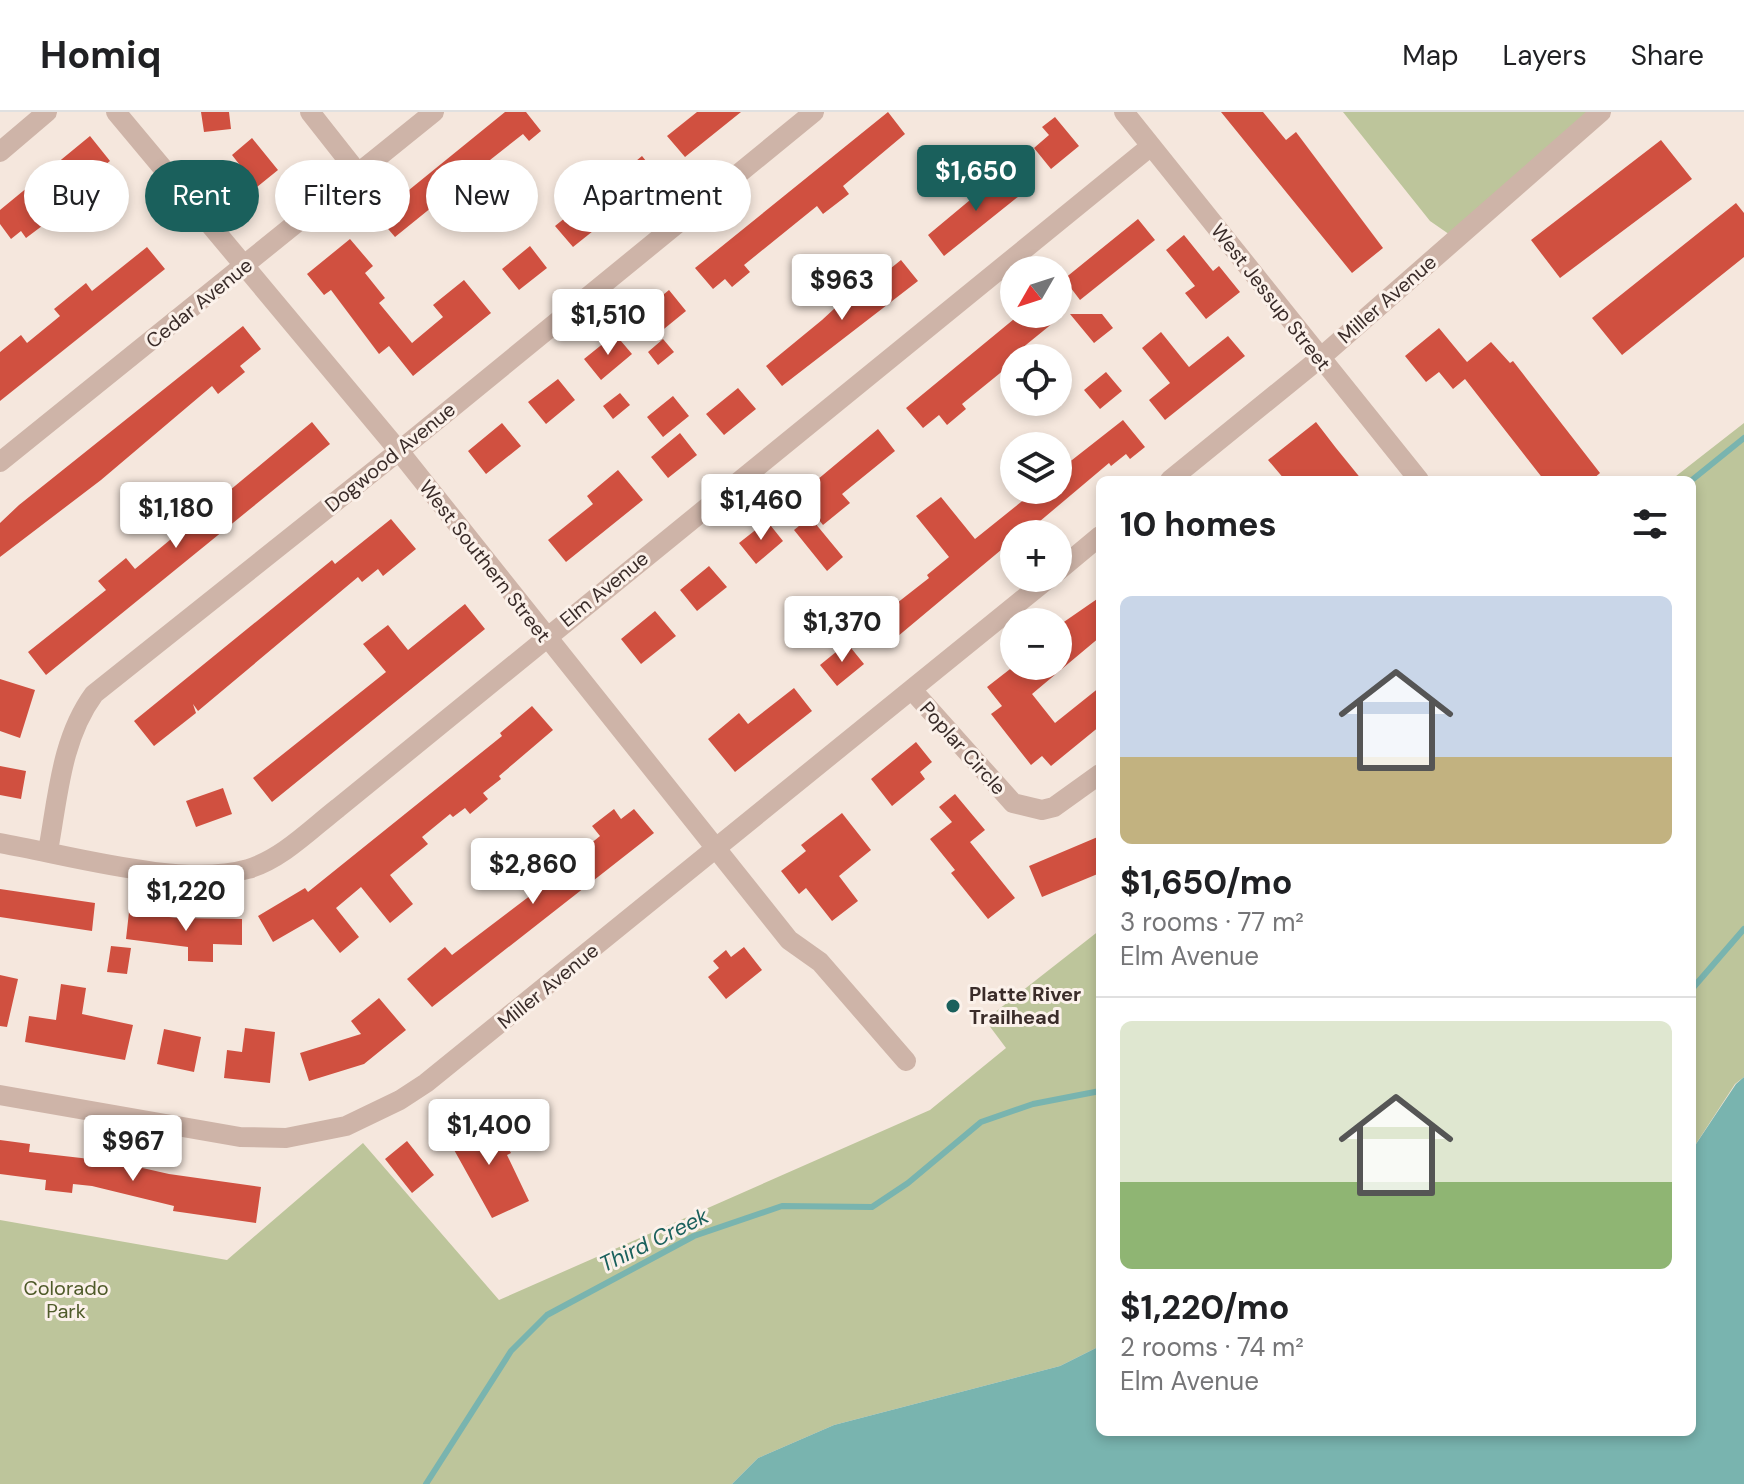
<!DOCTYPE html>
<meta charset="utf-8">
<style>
:root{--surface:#fff;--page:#f2f2f2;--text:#202124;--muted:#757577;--line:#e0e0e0;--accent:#1a605c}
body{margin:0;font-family:"DM Sans",sans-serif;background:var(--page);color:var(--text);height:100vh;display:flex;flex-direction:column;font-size:30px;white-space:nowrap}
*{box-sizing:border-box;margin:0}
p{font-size:26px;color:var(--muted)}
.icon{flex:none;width:44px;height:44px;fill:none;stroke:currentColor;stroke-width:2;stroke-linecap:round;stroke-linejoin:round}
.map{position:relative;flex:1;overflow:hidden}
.drawer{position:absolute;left:1096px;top:364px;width:600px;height:960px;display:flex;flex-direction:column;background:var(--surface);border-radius:12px;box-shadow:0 4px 12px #0003}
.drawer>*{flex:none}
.banner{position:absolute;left:24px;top:48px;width:760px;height:72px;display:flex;gap:16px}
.needle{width:52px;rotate:231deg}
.buttons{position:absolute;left:1000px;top:144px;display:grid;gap:16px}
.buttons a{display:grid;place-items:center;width:72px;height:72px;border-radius:50%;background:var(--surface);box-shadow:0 4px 12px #0003;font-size:40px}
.price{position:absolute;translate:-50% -68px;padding:0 18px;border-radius:8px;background:#fff;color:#222;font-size:26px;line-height:52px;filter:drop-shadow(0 2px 4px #0008)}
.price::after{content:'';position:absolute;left:50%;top:48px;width:24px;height:18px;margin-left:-12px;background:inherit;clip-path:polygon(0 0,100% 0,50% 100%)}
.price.selected{background:var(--accent);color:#fff}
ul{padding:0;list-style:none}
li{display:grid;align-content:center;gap:16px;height:424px;padding:0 24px}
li+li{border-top:2px solid var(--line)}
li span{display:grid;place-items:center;height:248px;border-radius:12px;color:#555}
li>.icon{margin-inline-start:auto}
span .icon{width:144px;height:144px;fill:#fffc;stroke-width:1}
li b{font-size:34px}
h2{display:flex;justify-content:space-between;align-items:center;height:96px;padding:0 24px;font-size:34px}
.pill{padding:0 28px;border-radius:36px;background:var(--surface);box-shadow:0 4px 12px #0003;font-size:28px;line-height:72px}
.pill.selected{background:var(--accent);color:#fff}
header{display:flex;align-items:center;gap:48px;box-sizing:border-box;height:112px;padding:0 40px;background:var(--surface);border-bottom:2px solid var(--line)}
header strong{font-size:38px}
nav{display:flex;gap:44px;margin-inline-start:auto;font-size:28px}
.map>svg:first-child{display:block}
.green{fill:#bdc59b}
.water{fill:#79b4af}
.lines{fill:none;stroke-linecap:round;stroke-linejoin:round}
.stream{stroke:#79b4af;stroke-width:6}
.building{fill:#d05040}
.minor{stroke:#ceb4a8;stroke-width:20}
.poi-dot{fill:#1a605c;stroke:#fbf1ea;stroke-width:3}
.labels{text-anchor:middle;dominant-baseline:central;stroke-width:6;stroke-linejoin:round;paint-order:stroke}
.street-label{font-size:20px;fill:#3a2c29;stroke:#fbf1ea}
.poi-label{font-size:20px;font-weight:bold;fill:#3a2c29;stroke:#fbf1ea;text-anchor:start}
.park-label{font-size:20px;fill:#4f5b2a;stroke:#fbf1ea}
.water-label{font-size:22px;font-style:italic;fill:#1a605c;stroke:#fbf1ea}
</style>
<header>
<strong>Homiq</strong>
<nav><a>Map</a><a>Layers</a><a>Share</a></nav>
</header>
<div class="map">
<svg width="1744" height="1372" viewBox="0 0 1744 1372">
<rect width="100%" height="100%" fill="#f5e7dd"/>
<path class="green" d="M1343,0H1601L1456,127L1430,109Z
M1744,311V965L1735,972L1692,1038V368H1671Z
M1100,818V1234L1060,1254L834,1313L758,1346L732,1372H0V1108L227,1148L363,1031L499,1188L930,998L1006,936L985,908Z"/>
<path class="water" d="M1744,965V1372H732L758,1346L834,1313L1060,1254L1100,1234V1320H1692V1038L1736,972Z"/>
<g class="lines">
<path class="stream" d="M1692,368L1744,326
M1692,877L1744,817
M426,1372L511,1239L547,1203L694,1124L782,1094L872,1095L908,1071L981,1010L1033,992L1100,979"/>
</g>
<path class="building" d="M201,0H229L231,17L204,20Z
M505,0H526L541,19L529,29L523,22L457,74L472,92L451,109L437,91L395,125L377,104Z
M697,0H741L685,45L667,24Z
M888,0L905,22L843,74L849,82L823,102L817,94L744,153L750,160L732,175L725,167L713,177L695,156Z
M1221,0H1263L1286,28L1296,20L1383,136L1352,161Z
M1055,5L1079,34L1051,57L1034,36L1049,23L1042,15Z
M90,24L110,49L36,107L42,114L26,126L21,119L11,127L0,112V98Z
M252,26L278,58L257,75L232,43Z
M1661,28L1692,67L1560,166L1531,128Z
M642,44L659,65L630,88L613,68Z
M1006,58L1024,80L944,144L928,123Z
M586,89L603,111L573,135L555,114Z
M1736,91L1744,101V145L1622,243L1592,206Z
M1138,107L1155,128L1080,188L1064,167Z
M1184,123L1213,159L1219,154L1240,180L1206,207L1185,181L1195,174L1166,138Z
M350,127L373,154L365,161L385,186L379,191L412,231L443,205L433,193L464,168L491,201L413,264L389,234L379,242L331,178L324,183L307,162Z
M530,134L547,156L519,178L502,157Z
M147,135L165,157L0,289V240L21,223L27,231L60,204L54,197L86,171L92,179Z
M901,148L918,169L782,274L766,254L822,208L835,196L831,191L849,177L855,185Z
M669,178L686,199L659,221L642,200Z
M1020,202H1064L1006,249L1010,253L962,292L966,297L947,313L939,303L923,316L906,296Z
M1070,202H1102L1113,216L1094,231Z
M243,214L261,237L240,254L245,260L218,282L212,274L101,368L0,445V411L19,393Z
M1439,216L1467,250L1491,230L1510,251L1513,249L1600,361L1592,368H1544L1465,267L1453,277L1439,260L1426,270L1405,244Z
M1161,220L1189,255L1228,224L1245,244L1165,308L1149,288L1170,271L1142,236Z
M615,222L632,242L601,268L584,247Z
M663,227L674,240L658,253L648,240Z
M1106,260L1122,279L1100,297L1084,278Z
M558,267L575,288L546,312L528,290Z
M738,276L756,297L724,323L706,302Z
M620,281L630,293L613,307L603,294Z
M673,284L689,304L663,325L647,305Z
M1123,308L1145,335L1130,347L1126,342L1111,354L1109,351L1033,415L1039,422H1014V431L1003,440L1001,438L891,530L874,509L929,466L927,463L949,445L916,404L941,385L975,427L1036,378H1058V359Z
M312,310L330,332L46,563L28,540L106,478L98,469L126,446L135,457Z
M1316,310L1336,336L1362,368H1285L1268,348Z
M502,311L521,334L486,362L468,339Z
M878,317L895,339L842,382L850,391L823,413L799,383Z
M680,321L697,343L668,366L651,345Z
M618,358L643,388L566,450L548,428L593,392L587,384Z
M810,405L843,445L827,459L794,418Z
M391,407L416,437L383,464L378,457L362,470L358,465L198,599L193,592L196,601L154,634L134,609L332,448L335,452Z
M767,409L783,429L756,452L739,431Z
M709,454L727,475L697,499L680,478Z
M830,484L850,508L828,526L808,502Z
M1100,485V525L1032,582L1055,611L1100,575V614L1051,654L1042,644L1031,653L991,602L1002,594L987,575L1014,554H1058V514Z
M465,492L485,517L272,690L253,666L386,560L363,532L388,513L408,538Z
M655,499L676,524L641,552L621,527Z
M847,531L864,552L837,574L820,553Z
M0,567L35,578L20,626L0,619Z
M794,576L812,599L735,660L708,627L739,601L748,612Z
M532,594L553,618L499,664L501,667L483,681L488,687L470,702L465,696L453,705L450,702L422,725L428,732L390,763L413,792L390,811L361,775L336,796L359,825L340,841L313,807L273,830L258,804L305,776L308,780L502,624L500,621Z
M916,630L932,650L920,660L925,667L892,694L871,667Z
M0,654L26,659L21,687L0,683Z
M223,676L232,702L196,715L186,689Z
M955,682L985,718L970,730L1015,786L988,807L951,761L955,758L930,727L952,710L939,695Z
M614,697L621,707L634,697L654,721L432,895L407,867L445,835L452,843L560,761L552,752L568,739L573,746L600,724L592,714Z
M842,701L871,738L839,764L858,789L832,809L806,776L799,782L781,759L806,739L801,733Z
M1100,724V761L1042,785L1029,754Z
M0,777L95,791L92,819L0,805Z
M129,800L177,806L242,807V833L213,832V850L188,849V835L126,827Z
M111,834L131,836L127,862L107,860Z
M744,835L762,858L726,887L708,865L719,856L713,849L726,838L731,845Z
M0,863L18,867L7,915L0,914Z
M61,872L86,876L82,902L133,913L125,948L25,930L29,904L56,908Z
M379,886L406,918L364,952L309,969L300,941L361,922L351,909Z
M245,916L275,920L270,971L224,966L227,938L242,940Z
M164,917L201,925L194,960L157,952Z
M490,1004L511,1041L507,1043L529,1089L492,1106L448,1027Z
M0,1028L30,1032L29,1040L116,1050L169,1062L261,1075L256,1111L173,1099L174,1094L92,1074L73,1072L72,1081L45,1078L46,1068L0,1062Z
M407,1029L434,1063L412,1081L385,1047Z"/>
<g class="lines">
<path class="minor" d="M116,0L399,339L789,828L820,850L906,949
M310,0L358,61
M1124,0L1419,368
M0,40L47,0
M0,350L434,0
M1170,368L1319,247L1601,0
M1058,459L1100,424
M912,578L1013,691L1042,698L1054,695L1100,662
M0,731C69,743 181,776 248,757C282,747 311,717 338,696L1151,34
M48,739C58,685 61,627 94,582L399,339L814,0
M0,983L240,1025L286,1026L346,1014L400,988L426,971L1049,466"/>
</g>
<circle class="poi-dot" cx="953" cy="894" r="8"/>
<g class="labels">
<g class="street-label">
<text transform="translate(1271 185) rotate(52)">West Jessup Street</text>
<text transform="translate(1387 187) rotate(-41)">Miller Avenue</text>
<text transform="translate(199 191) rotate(-39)">Cedar Avenue</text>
<text transform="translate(390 345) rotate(-39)">Dogwood Avenue</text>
<text transform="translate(485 449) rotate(52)">West Southern Street</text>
<text transform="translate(604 477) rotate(-39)">Elm Avenue</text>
<text transform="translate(963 636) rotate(48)">Poplar Circle</text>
<text transform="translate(548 874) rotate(-39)">Miller Avenue</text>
</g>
<g class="poi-label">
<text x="969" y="882">Platte River<tspan x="969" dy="23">Trailhead</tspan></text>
</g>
<g class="park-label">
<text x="66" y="1176">Colorado<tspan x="66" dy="23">Park</tspan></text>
</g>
<g class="water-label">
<text transform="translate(654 1128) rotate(-26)">Third Creek</text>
</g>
</g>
</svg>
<div class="buttons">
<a><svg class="needle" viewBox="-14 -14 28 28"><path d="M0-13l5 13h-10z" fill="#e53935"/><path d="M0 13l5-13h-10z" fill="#757577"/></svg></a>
<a><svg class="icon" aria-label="locate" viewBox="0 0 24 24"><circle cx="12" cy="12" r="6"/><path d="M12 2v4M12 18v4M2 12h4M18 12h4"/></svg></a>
<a><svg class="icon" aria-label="layers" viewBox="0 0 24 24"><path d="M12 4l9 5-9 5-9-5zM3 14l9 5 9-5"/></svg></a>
<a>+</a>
<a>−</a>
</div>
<b class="price selected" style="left:976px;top:101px">$1,650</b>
<b class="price" style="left:842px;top:210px">$963</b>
<b class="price" style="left:608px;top:245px">$1,510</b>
<b class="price" style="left:761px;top:430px">$1,460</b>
<b class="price" style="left:176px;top:438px">$1,180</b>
<b class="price" style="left:842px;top:552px">$1,370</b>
<b class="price" style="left:533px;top:794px">$2,860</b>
<b class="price" style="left:186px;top:821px">$1,220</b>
<b class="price" style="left:489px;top:1055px">$1,400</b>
<b class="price" style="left:133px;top:1071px">$967</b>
<div class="banner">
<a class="pill">Buy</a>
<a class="pill selected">Rent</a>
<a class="pill">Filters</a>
<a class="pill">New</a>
<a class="pill">Apartment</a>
</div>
<section class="drawer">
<h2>10 homes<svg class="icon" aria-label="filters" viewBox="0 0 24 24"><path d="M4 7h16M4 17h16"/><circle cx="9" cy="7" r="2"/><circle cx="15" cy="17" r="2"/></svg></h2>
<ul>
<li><span style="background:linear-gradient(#c9d6e8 65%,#c2b280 0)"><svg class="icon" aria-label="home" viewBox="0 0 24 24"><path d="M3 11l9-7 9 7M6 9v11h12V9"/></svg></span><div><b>$1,650/mo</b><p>3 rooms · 77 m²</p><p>Elm Avenue</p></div></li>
<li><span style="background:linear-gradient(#dfe7d0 65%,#8fb573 0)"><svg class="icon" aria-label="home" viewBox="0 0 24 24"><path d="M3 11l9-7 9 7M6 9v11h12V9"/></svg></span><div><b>$1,220/mo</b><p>2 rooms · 74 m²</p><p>Elm Avenue</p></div></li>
</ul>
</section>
</div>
